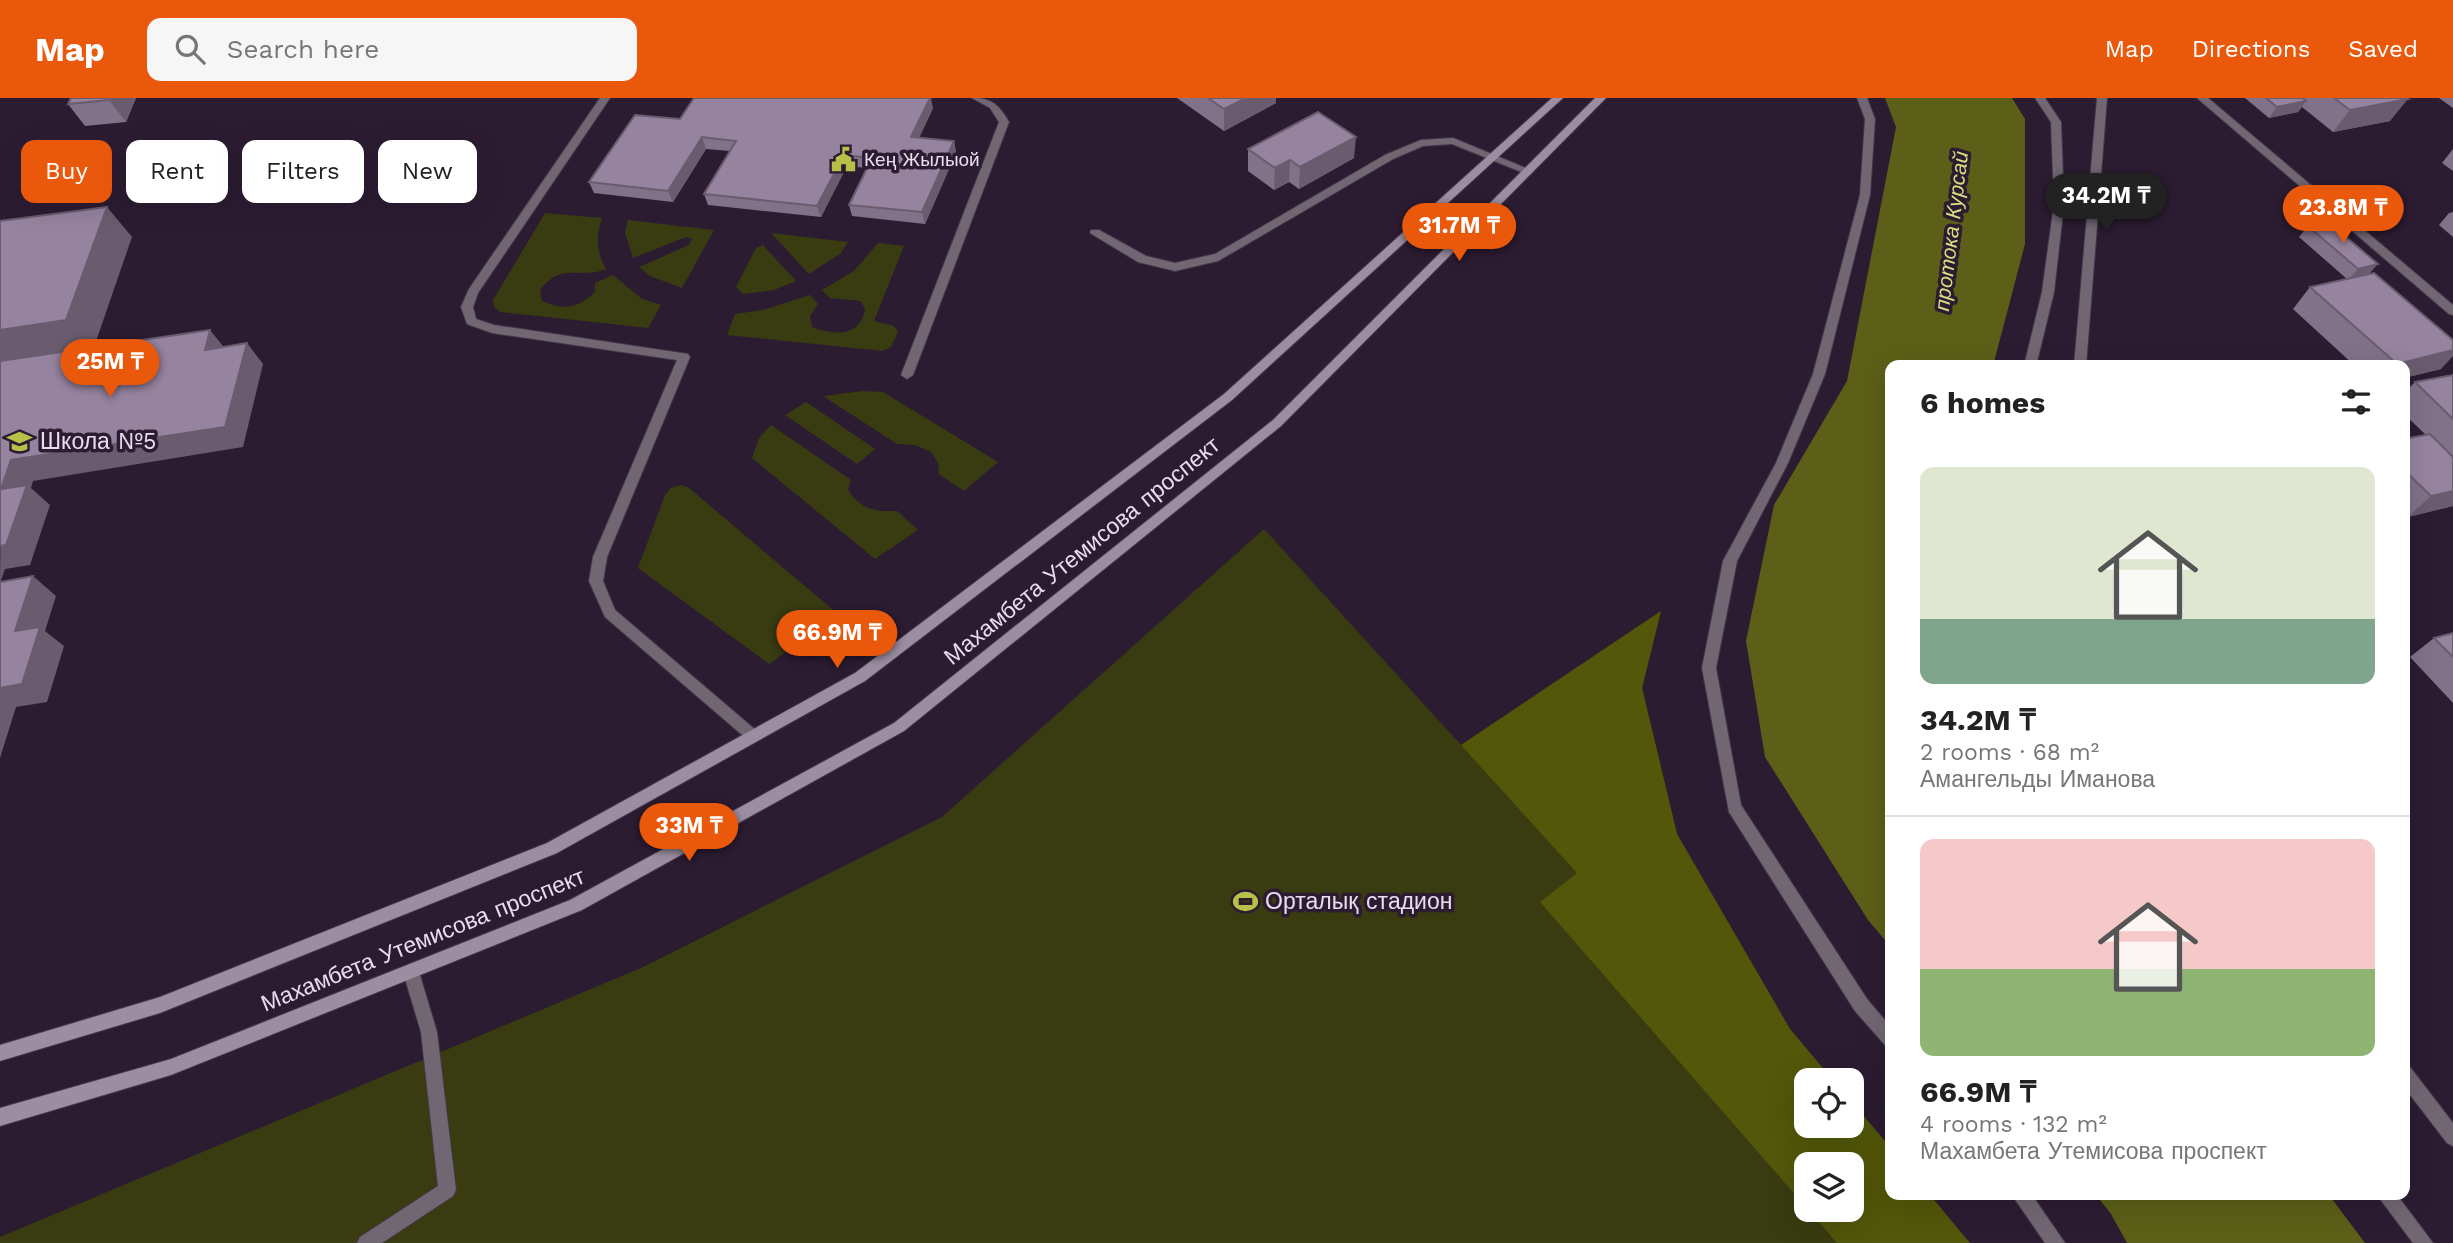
<!DOCTYPE html>
<meta charset="utf-8">
<style>
:root{--surface:#fff;--page:#f6f6f6;--text:#222;--muted:#767676;--line:#e0e0e0;--accent:#ea580c}
body{margin:0;font-family:"Work Sans",sans-serif;background:var(--page);color:var(--text);height:100vh;display:flex;flex-direction:column;font-size:26px;white-space:nowrap}
*{box-sizing:border-box;margin:0}
p{font-size:23px;color:var(--muted)}
.icon{flex:none;width:38px;height:38px;fill:none;stroke:currentColor;stroke-width:2;stroke-linecap:round;stroke-linejoin:round}
.map{position:relative;flex:1;overflow:hidden}
.details{position:absolute;left:1885px;top:262px;width:525px;height:840px;display:flex;flex-direction:column;background:var(--surface);border-radius:14px;box-shadow:0 7px 28px #0002}
.details>*{flex:none}
.top-card{position:absolute;left:21px;top:42px;width:665px;height:63px;display:flex;gap:14px}
.tools{position:absolute;left:1794px;top:970px;display:grid;gap:14px}
.tools a{display:grid;place-items:center;width:70px;height:70px;border-radius:14px;background:var(--surface);box-shadow:0 7px 28px #0002;font-size:35px}
.price{position:absolute;translate:-50% -60px;padding:0 16px;border-radius:24px;background:var(--accent);color:#fff;font-size:23px;line-height:46px;filter:drop-shadow(0 2px 4px #0008)}
.price::after{content:'';position:absolute;left:50%;top:42px;width:21px;height:16px;margin-left:-10px;background:inherit;clip-path:polygon(0 0,100% 0,50% 100%)}
.price.current{background:#222;color:#fff}
ul{padding:0;list-style:none}
li{display:grid;align-content:center;gap:14px;height:371px;padding:0 35px}
li+li{border-top:2px solid var(--line)}
li span{display:grid;place-items:center;height:217px;border-radius:14px;color:#555}
li>.icon{margin-inline-start:auto}
span .icon{width:126px;height:126px;fill:#fffc;stroke-width:1}
li b{font-size:30px}
h2{display:flex;justify-content:space-between;align-items:center;height:84px;padding:0 35px;font-size:30px}
.pill{padding:0 24px;border-radius:14px;background:var(--surface);box-shadow:0 7px 28px #0002;font-size:24px;line-height:63px}
.pill.current{background:var(--accent);color:#fff}
header{display:flex;align-items:center;gap:42px;box-sizing:border-box;height:98px;padding:0 35px;background:var(--accent);color:#fff}
header strong{font-size:33px}
nav{display:flex;gap:38px;margin-inline-start:auto;font-size:24px}
.search{width:490px;height:63px;background:var(--page);display:flex;align-items:center;gap:18px;box-sizing:border-box;padding:0 24px;border-radius:14px;color:var(--muted);font-size:26px}
.map>svg:first-child{display:block}
.green{fill:#393c11;fill-rule:evenodd}
.forest{fill:#52570a}
.water{fill:#5b5f17}
.lines{fill:none;stroke-linecap:round;stroke-linejoin:round}
.lane-casing{stroke:#46374c;stroke-width:2}
.street-casing{stroke:#46374c;stroke-width:2}
.secondary-casing{stroke:#46374c;stroke-width:2}
.lane{fill:#706773;fill-rule:evenodd}
.street{fill:#706773;fill-rule:evenodd}
.secondary{fill:#9b8ea1;fill-rule:evenodd}
.wall{fill:#817189}
.shaded-wall{fill:#695c6f}
.building{fill:#96839f;stroke:#695c6f;stroke-width:2}
.labels{text-anchor:middle;dominant-baseline:central;stroke-width:7;stroke-linejoin:round;paint-order:stroke}
.far-poi-label{font-size:19px;fill:#e7ddec;stroke:#2c1c32;text-anchor:start}
.far-water-label{font-size:21px;font-style:italic;fill:#d8e07e;stroke:#2c1c32}
.poi-label{font-size:23px;fill:#e7ddec;stroke:#2c1c32;text-anchor:start}
.street-label{font-size:23px;fill:#e7ddec;stroke:#2c1c32}
</style>
<header>
<strong>Map</strong>
<div class="search"><svg class="icon" aria-label="search" viewBox="0 0 24 24"><circle cx="10" cy="10" r="6"/><path d="M15 15l6 6"/></svg>Search here</div>
<nav><a>Map</a><a>Directions</a><a>Saved</a></nav>
</header>
<div class="map">
<svg width="2453" height="1145" viewBox="0 0 2453 1145">
<rect width="100%" height="100%" fill="#2c1c32"/>
<path class="green" d="M545,115L602,120C596,139 596,153 606,171C579,182 562,163 540,192L542,203C563,212 578,211 595,194V185L613,177L642,201L661,207L648,230L500,214L494,209L493,202Z
M628,122L714,132L682,190L650,178L639,169L689,147L692,141L686,139L633,160L625,135Z
M771,135L848,144L841,155L809,176Z
M878,145L904,148L874,223L894,228L898,234L891,249L882,253L727,237L735,216L763,212L810,197L818,206L810,218L812,229C834,237 859,240 865,212L861,203L830,200L822,192L854,173Z
M763,147L796,183L774,192L743,196L736,189L756,150Z
M863,293L883,294L998,364L964,393L939,376L938,365L931,354L915,347L897,346L823,298Z
M806,304L875,351L857,366L785,317Z
M771,327L851,382L848,392C861,411 874,414 897,413L918,432L875,461L752,360L759,340Z
M682,387L689,390L839,517L769,566L638,470L665,397L671,390Z
M1264,431L1461,647L1661,513L1642,590L1677,736L1790,931L1806,982V1027H1852L1890,1097L1927,1145H0V1139L641,870L942,719ZM1806,1066H1852V1111H1806Z"/>
<path class="forest" d="M1661,513L1642,590L1677,736L1790,931L1833,982H1806V1027H1852V1004L1890,1049V1097H1930L1970,1145H1837L1808,1111H1852V1066H1806V1109L1540,804L1577,775L1461,647Z"/>
<path class="water" d="M1885,0H2012L2025,21V146L1993,268H1890V848L1868,822L1765,659L1746,543L1774,407L1847,283L1896,29Z
M2096,1097H2329L2365,1145H2127L2111,1116Z"/>
<g class="lines">
<defs>
<path id="lane" d="M600,0H610L478,195L473,209L476,221L494,227L688,256L690,259L607,459L603,483L615,512L758,634L760,638L758,642L753,644L748,642L605,519L589,483L593,459L677,262L492,235L467,226L461,209L469,191Z
M972,0C992,0 999,7 1009,24L913,277L907,281L901,277L999,24L990,10Z
M1453,40L1533,73L1532,75H1524L1452,46L1423,48L1393,61L1218,163L1175,173L1138,164L1090,135L1091,132H1099L1146,158L1175,165L1215,156L1385,57L1421,42Z
M411,866L417,869L419,874L437,934L456,1092L453,1098L382,1145H357L360,1139L438,1088L421,934L403,874L405,869Z"/>
<path id="street" d="M1857,0H1867L1875,21L1870,97L1825,276L1788,365L1737,463L1716,570L1741,707L1867,901L1890,928V948L1884,946L1855,913L1729,714L1702,570L1723,463L1776,365L1813,276L1860,97L1865,21Z
M2035,0H2045L2061,24L2064,106L2054,194L2036,268H2024L2042,194L2054,106L2051,24Z
M2097,0H2107L2086,268H2074Z
M2197,0H2208L2453,207V217L2449,216Z
M2404,967L2410,969L2453,1025V1048L2447,1045L2404,989Z
M2012,1097H2032L2065,1145H2045Z
M2377,1097H2397L2433,1145H2413Z"/>
<path id="secondary" d="M1552,0H1563L1232,302L865,583L557,755L160,915L0,963V947L160,899L547,745L855,575L1224,296Z
M1595,0H1606L1281,328L904,633L582,812L171,977L0,1028V1010L171,961L570,802L894,625L1273,322Z"/>
</defs>
<use href="#lane" class="lane-casing"/>
<use href="#street" class="street-casing"/>
<use href="#secondary" class="secondary-casing"/>
<use href="#lane" class="lane"/>
<use href="#street" class="street"/>
<use href="#secondary" class="secondary"/>
</g>
<path class="wall" d="M71,0H136L126,24L85,28L68,6Z
M1177,0H1276V5L1224,33Z
M2245,0H2406L2390,23L2333,34L2302,9L2298,14L2269,20Z
M2439,0H2453V10Z
M933,10L919,40L954,43L956,55L925,126L852,118L849,107L867,70L847,68L821,119L708,107L704,96L730,53L706,51L673,104L594,95L589,84L680,21Z
M1248,51L1354,60L1299,91L1289,84L1274,92L1248,73Z
M2453,51V73L2442,65Z
M2453,114V139L2439,127L2449,115Z
M2308,128L2370,175L2441,271L2404,280V268H2355L2293,211L2310,189L2347,181L2299,139Z
M2453,277V357H2451L2453,408L2408,419L2404,415V341L2426,337L2404,316V295L2415,284Z
M2453,535V605L2410,559L2434,540Z"/>
<path class="shaded-wall" d="M110,0H136L126,24L109,2Z
M930,0H931L933,10L914,51L911,39Z
M1246,0H1276V5L1224,33V11Z
M2408,1L2390,23L2333,34L2350,12Z
M2306,3L2298,14L2269,20L2277,9Z
M702,39L706,51L673,104L668,93Z
M1356,39L1354,60L1299,91L1300,69Z
M954,43L956,55L925,126L922,114Z
M844,57L847,68L821,119L817,108Z
M1290,62L1289,84L1274,92L1275,70Z
M107,109L132,139L93,252L0,266V232Z
M2378,166L2368,177L2348,182L2358,171Z
M210,232L227,253L205,252Z
M247,245L263,266L243,349L33,383L31,390L50,407L30,467L5,471L0,485L1,391L11,362Z
M2453,252V258L2441,271L2404,280V268H2395L2397,266Z
M2453,393V408L2408,419L2431,398Z
M33,478L56,498L45,533L64,548L47,604L16,609L0,660V590L15,533Z"/>
<path class="building" d="M71,0H110L109,2L68,6Z
M694,0H930L911,39L954,43L922,114L849,107L872,60L844,57L817,108L704,96L736,43L702,39L668,93L589,84L635,17L680,21Z
M1208,0H1246L1224,11Z
M2266,0H2303L2306,3L2277,9Z
M2334,0H2406L2408,1L2350,12Z
M1318,14L1356,39L1300,69L1290,62L1275,70L1248,51Z
M107,109L66,222L0,232V123Z
M2327,123L2378,166L2358,171L2308,128Z
M2374,175L2453,242V252L2397,266L2310,189Z
M210,232L205,252L247,245L225,329L11,362L1,391L27,387L6,447L0,448V263Z
M2453,277V321L2415,284Z
M2430,336L2453,359V393L2431,398L2404,372V341Z
M33,478L15,533L40,529L22,586L0,590V484Z
M2453,535V559L2434,540Z"/>
<defs>
<symbol id="civic-bare" viewBox="-9 -9 18 18"><path d="M-.6-6.5H3V-4.5H.6V-3L4-1V1h2V6H-6V1h2V-1L-.6-3ZM-1.2 2.5V6h2.4V2.5Z" fill="#b8c147" stroke="#2c1c32" stroke-width="2.5" paint-order="stroke"/></symbol>
<symbol id="school-bare" viewBox="-9 -9 18 18"><path d="M0-5L7-2L0 1L-7-2ZM-4 1L0 2.5L4 1V4Q0 6-4 4Z" fill="#b8c147" stroke="#2c1c32" stroke-width="2.5" paint-order="stroke"/></symbol>
<symbol id="stadium-bare" viewBox="-9 -9 18 18"><path d="M0-5a6.5 5 0 1 0 0 10a6.5 5 0 1 0 0-10ZM-3.5-1.8h7v3.6h-7Z" fill="#b8c147" stroke="#2c1c32" stroke-width="2.5" paint-order="stroke"/></symbol>
</defs>
<g fill-rule="evenodd">
<use href="#civic-bare" x="826" y="44" width="35" height="35"/>
<use href="#school-bare" x="2" y="326" width="35" height="35"/>
<use href="#stadium-bare" x="1228" y="786" width="35" height="35"/>
</g>
<g class="labels">
<g class="far-poi-label">
<text x="864" y="61">Кең Жылыой</text>
</g>
<g class="far-water-label">
<text transform="translate(1951 133) rotate(-83)">протока Курсай</text>
</g>
<g class="poi-label">
<text x="40" y="343">Школа №5</text>
<text x="1265" y="803">Орталық стадион</text>
</g>
<g class="street-label">
<text transform="translate(1082 453) rotate(-39)">Махамбета Утемисова проспект</text>
<text transform="translate(423 842) rotate(-22)">Махамбета Утемисова проспект</text>
</g>
</g>
</svg>
<div class="tools">
<a><svg class="icon" aria-label="locate" viewBox="0 0 24 24"><circle cx="12" cy="12" r="6"/><path d="M12 2v4M12 18v4M2 12h4M18 12h4"/></svg></a>
<a><svg class="icon" aria-label="layers" viewBox="0 0 24 24"><path d="M12 4l9 5-9 5-9-5zM3 14l9 5 9-5"/></svg></a>
</div>
<b class="price current" style="left:2106px;top:135px">34.2M ₸</b>
<b class="price" style="left:2343px;top:147px">23.8M ₸</b>
<b class="price" style="left:1459px;top:165px">31.7M ₸</b>
<b class="price" style="left:110px;top:301px">25M ₸</b>
<b class="price" style="left:837px;top:572px">66.9M ₸</b>
<b class="price" style="left:689px;top:765px">33M ₸</b>
<div class="top-card">
<a class="pill current">Buy</a>
<a class="pill">Rent</a>
<a class="pill">Filters</a>
<a class="pill">New</a>
</div>
<section class="details">
<h2>6 homes<svg class="icon" aria-label="filters" viewBox="0 0 24 24"><path d="M4 7h16M4 17h16"/><circle cx="9" cy="7" r="2"/><circle cx="15" cy="17" r="2"/></svg></h2>
<ul>
<li><span style="background:linear-gradient(#dfe7d0 70%,#7fa58c 0)"><svg class="icon" aria-label="home" viewBox="0 0 24 24"><path d="M3 11l9-7 9 7M6 9v11h12V9"/></svg></span><div><b>34.2M ₸</b><p>2 rooms · 68 m²</p><p>Амангельды Иманова</p></div></li>
<li><span style="background:linear-gradient(#f6c9c9 60%,#8fb573 0)"><svg class="icon" aria-label="home" viewBox="0 0 24 24"><path d="M3 11l9-7 9 7M6 9v11h12V9"/></svg></span><div><b>66.9M ₸</b><p>4 rooms · 132 m²</p><p>Махамбета Утемисова проспект</p></div></li>
</ul>
</section>
</div>
